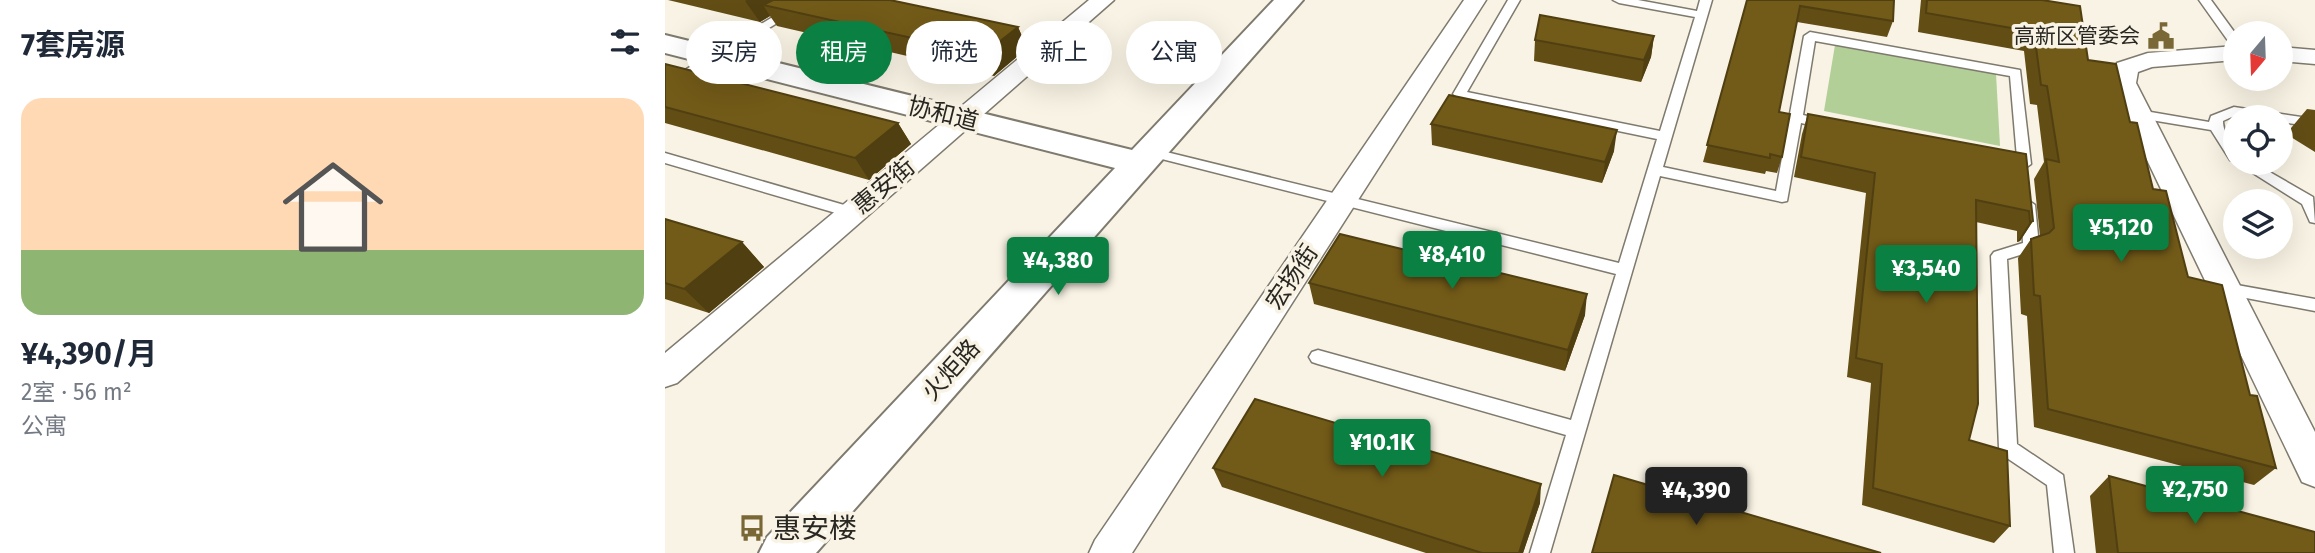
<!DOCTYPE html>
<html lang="zh">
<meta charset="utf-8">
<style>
:root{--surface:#fff;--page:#f6f6f7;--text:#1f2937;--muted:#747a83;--accent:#0b8043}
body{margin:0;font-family:"Fira Sans","Noto Sans SC",sans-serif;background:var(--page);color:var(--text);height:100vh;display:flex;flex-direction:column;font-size:26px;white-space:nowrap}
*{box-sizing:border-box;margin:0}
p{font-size:23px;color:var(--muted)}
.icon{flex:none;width:38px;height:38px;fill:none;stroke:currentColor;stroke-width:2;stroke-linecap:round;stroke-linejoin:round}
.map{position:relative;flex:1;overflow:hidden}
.side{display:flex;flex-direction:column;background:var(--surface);width:665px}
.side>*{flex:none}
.guide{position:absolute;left:21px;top:21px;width:665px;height:63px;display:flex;gap:14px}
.needle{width:46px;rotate:199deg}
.controls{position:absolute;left:1558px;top:21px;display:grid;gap:14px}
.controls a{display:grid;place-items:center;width:70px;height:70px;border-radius:50%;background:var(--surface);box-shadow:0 7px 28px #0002;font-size:35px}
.price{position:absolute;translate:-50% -60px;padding:0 16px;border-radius:7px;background:var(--accent);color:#fff;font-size:23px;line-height:46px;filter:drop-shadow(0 2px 4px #0008)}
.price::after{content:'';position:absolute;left:50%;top:42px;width:21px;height:16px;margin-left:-10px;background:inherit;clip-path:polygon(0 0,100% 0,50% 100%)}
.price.current{background:#222;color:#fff}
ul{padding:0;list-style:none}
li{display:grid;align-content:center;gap:14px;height:371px;padding:0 21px}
li span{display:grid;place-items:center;height:217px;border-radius:21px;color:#555}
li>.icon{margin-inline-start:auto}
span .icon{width:126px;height:126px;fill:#fffc;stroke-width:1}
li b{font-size:30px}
h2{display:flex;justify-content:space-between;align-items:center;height:84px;padding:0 21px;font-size:30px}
.tag{padding:0 24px;border-radius:32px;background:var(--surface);box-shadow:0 7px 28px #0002;font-size:24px;line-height:63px}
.tag.current{background:var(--accent);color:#fff}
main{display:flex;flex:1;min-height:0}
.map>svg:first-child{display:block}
.green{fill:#b1cf97}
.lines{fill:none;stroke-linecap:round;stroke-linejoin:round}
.lane-casing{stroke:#7f7a6e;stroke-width:3}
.street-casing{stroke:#7f7a6e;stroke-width:3}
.secondary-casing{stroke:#7f7a6e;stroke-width:4}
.lane{fill:#fff;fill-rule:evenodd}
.street{fill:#fff;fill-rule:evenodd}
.secondary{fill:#fff;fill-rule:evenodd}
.wall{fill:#624d15}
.shaded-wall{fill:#503f11}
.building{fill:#725a18;stroke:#503f11;stroke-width:2}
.labels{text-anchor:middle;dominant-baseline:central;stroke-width:7;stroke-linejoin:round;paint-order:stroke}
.far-poi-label{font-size:21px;fill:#292722;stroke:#f8f3e4;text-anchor:end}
.street-label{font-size:24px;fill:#292722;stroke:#f8f3e4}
.near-poi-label{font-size:28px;fill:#292722;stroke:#f8f3e4;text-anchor:start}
</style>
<main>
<section class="side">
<h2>7套房源<svg class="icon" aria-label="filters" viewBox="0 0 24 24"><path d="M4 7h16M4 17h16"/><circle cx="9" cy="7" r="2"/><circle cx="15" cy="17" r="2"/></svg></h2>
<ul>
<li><span style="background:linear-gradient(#ffd9b3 70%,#8fb573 0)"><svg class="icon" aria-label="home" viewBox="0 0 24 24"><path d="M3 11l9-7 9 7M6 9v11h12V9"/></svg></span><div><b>¥4,390/月</b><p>2室 · 56 m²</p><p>公寓</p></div></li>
</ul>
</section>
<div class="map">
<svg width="1650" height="553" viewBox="0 0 1650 553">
<rect width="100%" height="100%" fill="#f8f3e4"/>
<path class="green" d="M1170,45L1331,74L1335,146L1159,111Z"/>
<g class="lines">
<defs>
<path id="lane" d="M136,0H150L0,91V82Z
M843,0H855L802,92L995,131L1030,17L954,3L948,0H973L1032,11L1035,0H1047L998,167L1111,191L1139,36L1145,32L1355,70L1366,164L1359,169L1344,165L1342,162L1344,159L1352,158L1345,76L1150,41L1138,115L1164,121L1166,124L1159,128L1136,123L1122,201L1117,202L995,176L885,553H865L901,435L653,364L647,362L644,357L647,352L653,350L906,420L951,274L485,156L478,152L485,148L954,263L992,139L794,98L788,94Z
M1534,0H1546L1570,33V46L1566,45Z
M1569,107L1650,119V127L1615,122V117L1571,115L1558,121C1558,136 1570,140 1570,161L1565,160L1546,130L1474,118L1467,114L1474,110L1544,122L1546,116Z
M0,153L193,209L195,213L188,218L0,163Z
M1572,163H1589L1648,197L1650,223L1645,222L1637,204Z
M1363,200L1370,205L1374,246L1371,250L1342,259L1352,444L1398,475L1409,553H1389L1382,485L1336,454L1334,448L1326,256L1329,252L1358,243L1356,205Z
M1561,283L1650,299V311L1555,293L1553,289L1555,285Z"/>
<path id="street" d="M424,0H449L12,383L0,387V353Z
M799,0H821L467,553H424L430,540Z
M1570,46V60L1487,67L1473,72L1471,83L1650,432V487L1637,482L1445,83L1452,63L1483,53Z
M1615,47L1650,50V64L1615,61Z"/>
<path id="secondary" d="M609,0H638L151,553H94L102,537L450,168L0,53V35L467,150Z"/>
</defs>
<use href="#lane" class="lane-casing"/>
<use href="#street" class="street-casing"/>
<use href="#secondary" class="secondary-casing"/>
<use href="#lane" class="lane"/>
<use href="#street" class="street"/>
<use href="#secondary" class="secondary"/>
</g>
<path class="wall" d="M3,0H225L353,27L362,48L329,76L112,26L105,16L95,22Z
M1082,0H1229L1228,21L1222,37L1132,22L1114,112L1117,157L1112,173L1101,171L1100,174L1038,162Z
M1256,0H1377L1423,60L1465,122L1488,189L1523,277L1585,395L1611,468L1589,485L1369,427L1362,316L1356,314L1353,258L1366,239L1375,236L1369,179L1379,162L1372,105L1365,104L1359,51L1253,32Z
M989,36L986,57L976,82L869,61L870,40Z
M0,64L233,123L246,144L204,180L0,123Z
M1642,109L1650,110V152L1621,134Z
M1143,114L1361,154L1368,221L1355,241L1352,242V231L1311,222L1304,440L1345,526L1329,543L1197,505L1206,383L1182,377L1201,193L1129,177L1137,134Z
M766,124L949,151L937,183L767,145Z
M0,219L77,242L99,267L44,313L0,299Z
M644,283L920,315L900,371L649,304Z
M548,468L875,503L858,553H761L557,487Z
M1444,476L1650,553H1431L1425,496Z"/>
<path class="shaded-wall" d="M82,0H131L98,5L105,16L95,22L80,1Z
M353,27L362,48L329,76L319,54Z
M989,36L986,57L976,82L979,60Z
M233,123L246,144L204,180L190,158Z
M952,130L949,151L937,183L940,162Z
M1368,221L1355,241L1352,242L1365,222Z
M77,242L99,267L44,313L19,289Z
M922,294L920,315L900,371L903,350Z
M876,484L875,503L858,553H854Z"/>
<path class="building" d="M108,0H225L353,27L319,54L98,5Z
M1082,0H1229L1228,21L1135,6L1114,112L1125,114L1117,157L1105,154V158L1042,145Z
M1262,0H1377L1415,6L1423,60L1451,64L1465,122L1472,123L1488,189L1501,191L1523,277L1557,285L1585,395L1592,396L1611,468L1383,409L1375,296L1369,295L1366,239L1384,233L1389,228L1381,159L1394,162L1382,86L1376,85L1369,32L1261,13Z
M875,15L989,36L979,60L870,40Z
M0,64L233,123L190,158L0,107Z
M784,95L952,130L940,162L766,124Z
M1143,114L1361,154L1368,221L1365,222L1364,211L1311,200L1313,404L1304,440L1342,451L1345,526L1208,488L1217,364L1191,358L1210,173L1136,157Z
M0,219L77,242L19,289L0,283Z
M675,234L922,294L903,350L644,283Z
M590,399L876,484L854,553H817L548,468Z
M949,475L1216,553H927Z
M1444,476L1650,532V553H1453Z"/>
<defs>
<symbol id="civic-bare" viewBox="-9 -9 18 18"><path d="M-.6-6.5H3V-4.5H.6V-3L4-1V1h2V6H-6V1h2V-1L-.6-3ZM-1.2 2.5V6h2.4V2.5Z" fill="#796735" stroke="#f8f3e4" stroke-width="2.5" paint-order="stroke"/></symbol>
<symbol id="bus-bare" viewBox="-9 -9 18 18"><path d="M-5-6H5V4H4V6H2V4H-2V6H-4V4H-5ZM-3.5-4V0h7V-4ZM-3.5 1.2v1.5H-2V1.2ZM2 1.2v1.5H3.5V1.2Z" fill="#796735" stroke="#f8f3e4" stroke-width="2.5" paint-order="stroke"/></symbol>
</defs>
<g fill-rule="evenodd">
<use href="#civic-bare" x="1477" y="17" width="38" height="38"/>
<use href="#bus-bare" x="68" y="509" width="38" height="38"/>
</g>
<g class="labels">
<g class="far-poi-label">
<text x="1475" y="36">高新区管委会</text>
</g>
<g class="street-label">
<text transform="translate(278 114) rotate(14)">协和道</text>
<text transform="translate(219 186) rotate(-40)">惠安街</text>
<text transform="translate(627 277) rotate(-56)">宏扬街</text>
<text transform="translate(286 370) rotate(-48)">火炬路</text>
</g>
<g class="near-poi-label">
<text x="108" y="528">惠安楼</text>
</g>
</g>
</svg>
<div class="controls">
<a><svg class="needle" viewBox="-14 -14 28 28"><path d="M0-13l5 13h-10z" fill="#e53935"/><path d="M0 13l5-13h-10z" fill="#747a83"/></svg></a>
<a><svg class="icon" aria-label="locate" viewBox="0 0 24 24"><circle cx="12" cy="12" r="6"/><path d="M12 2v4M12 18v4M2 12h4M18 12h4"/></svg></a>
<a><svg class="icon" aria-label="layers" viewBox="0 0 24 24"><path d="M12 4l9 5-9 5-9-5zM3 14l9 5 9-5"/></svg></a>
</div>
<b class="price" style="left:1456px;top:264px">¥5,120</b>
<b class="price" style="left:787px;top:291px">¥8,410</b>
<b class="price" style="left:393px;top:297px">¥4,380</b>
<b class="price" style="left:1261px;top:305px">¥3,540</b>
<b class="price" style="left:717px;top:479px">¥10.1K</b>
<b class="price" style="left:1530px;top:526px">¥2,750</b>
<b class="price current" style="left:1031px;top:527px">¥4,390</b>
<div class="guide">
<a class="tag">买房</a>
<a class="tag current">租房</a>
<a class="tag">筛选</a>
<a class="tag">新上</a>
<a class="tag">公寓</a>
</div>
</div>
</main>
